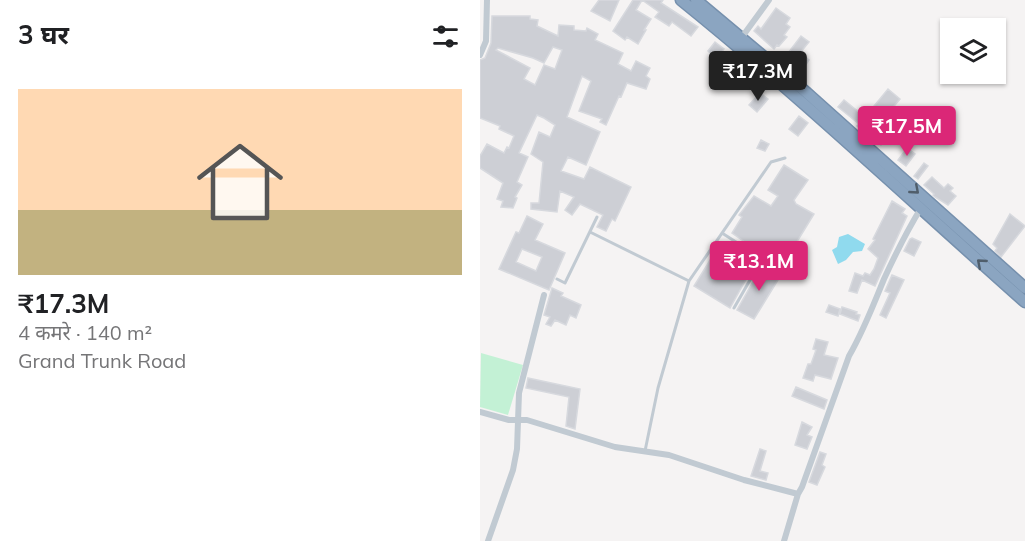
<!DOCTYPE html>
<html lang="hi">
<meta charset="utf-8">
<style>
:root{--surface:#fff;--page:#f2f2f2;--text:#202124;--muted:#757577;--accent:#db2777}
body{margin:0;font-family:Mulish,"Noto Sans Devanagari",sans-serif;background:var(--page);color:var(--text);height:100vh;display:flex;flex-direction:column;font-size:22px;white-space:nowrap}
*{box-sizing:border-box;margin:0}
p{font-size:20px;color:var(--muted)}
.icon{flex:none;width:33px;height:33px;fill:none;stroke:currentColor;stroke-width:2;stroke-linecap:round;stroke-linejoin:round}
.map{position:relative;flex:1;overflow:hidden}
.drawer{display:flex;flex-direction:column;background:var(--surface);width:480px}
.drawer>*{flex:none}
.buttons{position:absolute;left:460px;top:18px;display:grid;gap:12px}
.buttons a{display:grid;place-items:center;width:66px;height:66px;border-radius:0px;background:var(--surface);box-shadow:0 2px 4px #0004;font-size:30px}
.price{position:absolute;translate:-50% -51px;padding:0 14px;border-radius:6px;background:var(--accent);color:#fff;font-size:20px;line-height:39px;filter:drop-shadow(0 2px 3px #0008)}
.price::after{content:'';position:absolute;left:50%;top:36px;width:18px;height:14px;margin-left:-9px;background:inherit;clip-path:polygon(0 0,100% 0,50% 100%)}
.price.selected{background:#222;color:#fff}
ul{padding:0;list-style:none}
li{display:grid;align-content:center;gap:12px;height:318px;padding:0 18px}
li span{display:grid;place-items:center;height:186px;border-radius:0px;color:#555}
li>.icon{margin-inline-start:auto}
span .icon{width:108px;height:108px;fill:#fffc;stroke-width:1}
li b{font-size:26px}
h2{display:flex;justify-content:space-between;align-items:center;height:72px;padding:0 18px;font-size:26px}
main{display:flex;flex:1;min-height:0}
.map>svg:first-child{display:block}
.green{fill:#c3f1d5}
.water{fill:#90daee}
.building{fill:#cdcfd5;stroke:#d7d9de;stroke-width:1.5;fill-rule:evenodd}
.lines{fill:none;stroke-linecap:round;stroke-linejoin:round}
.highway-casing{stroke:#7690ad;stroke-width:13}
.lane{stroke:#c1cad2;stroke-width:3}
.street{stroke:#c1cad2;stroke-width:6}
.highway{stroke:#8ba5c1;stroke-width:10}
.oneway{stroke:#505e6b}
</style>
<main>
<section class="drawer">
<h2>3 घर<svg class="icon" aria-label="filters" viewBox="0 0 24 24"><path d="M4 7h16M4 17h16"/><circle cx="9" cy="7" r="2"/><circle cx="15" cy="17" r="2"/></svg></h2>
<ul>
<li><span style="background:linear-gradient(#ffd9b3 65%,#c2b280 0)"><svg class="icon" aria-label="home" viewBox="0 0 24 24"><path d="M3 11l9-7 9 7M6 9v11h12V9"/></svg></span><div><b>₹17.3M</b><p>4 कमरे · 140 m²</p><p>Grand Trunk Road</p></div></li>
</ul>
</section>
<div class="map">
<svg width="545" height="541" viewBox="0 0 545 541">
<rect width="100%" height="100%" fill="#f5f3f3"/>
<path class="green" d="M1,353L43,365L28,415L0,407Z"/>
<path class="water" d="M368,234L385,244L382,251L373,252L366,260L358,264L352,250L357,247L359,237Z"/>
<path class="building" d="M119,0H139L130,21L111,11Z
M153,0H183L181,3L218,27L211,36L192,22L189,26L175,17L179,12L162,0L156,10L171,19L164,30H166L158,44L147,37L145,40L133,31Z
M296,8L310,18L306,24L310,27L304,35L307,37L299,46L297,45L294,49L274,31L278,26L281,29Z
M12,16H50V19L58,20L57,26L78,36L79,25L94,26V30L106,31L107,28L118,34L115,40L143,53L138,64L151,71L156,61L170,68L166,76L170,79L166,89L147,83L141,97L139,96L126,125L120,122L122,119L99,111L111,81L102,76L87,117L120,132L106,165L88,157L81,171L104,179L110,167L151,187L135,221L132,219L126,231L117,227L123,215L100,204L92,215L85,210L94,197L80,191L77,212L51,209V203H59L63,162L51,154L59,132L70,137L75,125L64,118L57,115L39,153L48,157L37,182L42,185L35,197L37,198L33,208L21,207L23,201L17,199L23,183L0,168V156L7,144L24,153L27,147L29,148L34,136L19,129L20,126L0,118V60L5,58L11,43ZM73,47L82,50L75,69L64,65L55,85L44,79L50,68L16,50L18,48L53,58L64,63Z
M321,36L329,42L320,53L329,60L323,69L314,62L316,59L308,53Z
M235,42L244,49L236,59L228,51Z
M254,58L262,64L259,68L272,78L268,82L247,66Z
M408,89L420,99L399,124L411,133L401,145L377,126L379,124L358,107L364,100L385,117Z
M280,93L288,99L277,112L269,105Z
M319,116L328,123L318,136L309,129Z
M281,140L289,144L285,151L277,148Z
M427,148L435,154L426,166L418,160Z
M444,163L448,166L438,179L434,176Z
M304,165L328,180L314,200L316,204L334,214L315,245L311,243L305,253L309,256L302,268L252,233L262,217L259,215L274,196L291,206L298,196L288,190Z
M452,177L464,188L468,184L473,188L470,191L476,196L468,205L455,197L453,195L454,194L444,185Z
M412,201L425,209L422,213L427,216L395,286L382,280L377,293L369,291L375,273L383,276L385,273L390,275L394,269L398,258L388,249L395,240L393,239Z
M530,214L545,226L521,257L515,251L517,248L513,244Z
M47,216L63,224L55,240L85,253L69,290L19,269L36,232L39,233ZM42,249L62,257L56,271L36,262Z
M432,238L441,242L434,256L424,251L430,239Z
M240,244L274,265L250,308L214,286Z
M283,264L301,275L274,319L257,310Z
M412,275L424,280L406,318L400,315L410,293L405,291Z
M72,288L83,293L81,296L101,305L96,318L90,315L86,325L75,320L71,326L66,324L70,317L64,315Z
M349,305L360,309L358,316L346,312Z
M362,307L377,312L376,314L380,315L378,321L360,314Z
M336,339L348,342L344,355L358,358L351,379L335,375L333,381L323,378L328,364H331L336,350L333,349Z
M48,378L100,389L95,429L86,426L89,397L46,388Z
M316,387L347,400L344,409L312,396Z
M322,422L332,427L327,435L332,437L327,449L315,445Z
M280,449L286,451L280,471L288,473L286,480L271,476Z
M340,452L346,454L342,465L345,467L337,485L329,482Z"/>
<g class="lines">
<defs>
<path id="highway" d="M201,0C320,96 431,201 545,302
M216,0L327,93L545,288"/>
</defs>
<use href="#highway" class="highway-casing"/>
<path class="lane" d="M110,232L209,281L291,162L305,158
M242,233L298,269
M77,279L85,283L117,217
M254,308L282,259
M165,451L178,388L209,281"/>
<path class="street" d="M262,37L289,0
M0,55L6,41L7,0
M0,412L29,420H47L135,447L189,455L264,480L318,494
M8,541L33,470L37,449L39,393L64,295
M304,541L318,494L322,487L369,356C383,332 393,306 404,279C415,255 427,231 441,208"/>
<use href="#highway" class="highway"/>
</g>
<defs><path id="oneway-chevron" d="M-2-3.5L2.5 0L-2 3.5" fill="none" stroke-width="1.6" stroke-linecap="round" stroke-linejoin="round" transform="scale(1.5)"/></defs>
<g class="oneway">
<use href="#oneway-chevron" transform="translate(435 190) rotate(41)"/>
<use href="#oneway-chevron" transform="translate(501 263) rotate(-139)"/>
</g>
</svg>
<div class="buttons">
<a><svg class="icon" aria-label="layers" viewBox="0 0 24 24"><path d="M12 4l9 5-9 5-9-5zM3 14l9 5 9-5"/></svg></a>
</div>
<b class="price selected" style="left:278px;top:102px">₹17.3M</b>
<b class="price" style="left:427px;top:157px">₹17.5M</b>
<b class="price" style="left:279px;top:292px">₹13.1M</b>
</div>
</main>
